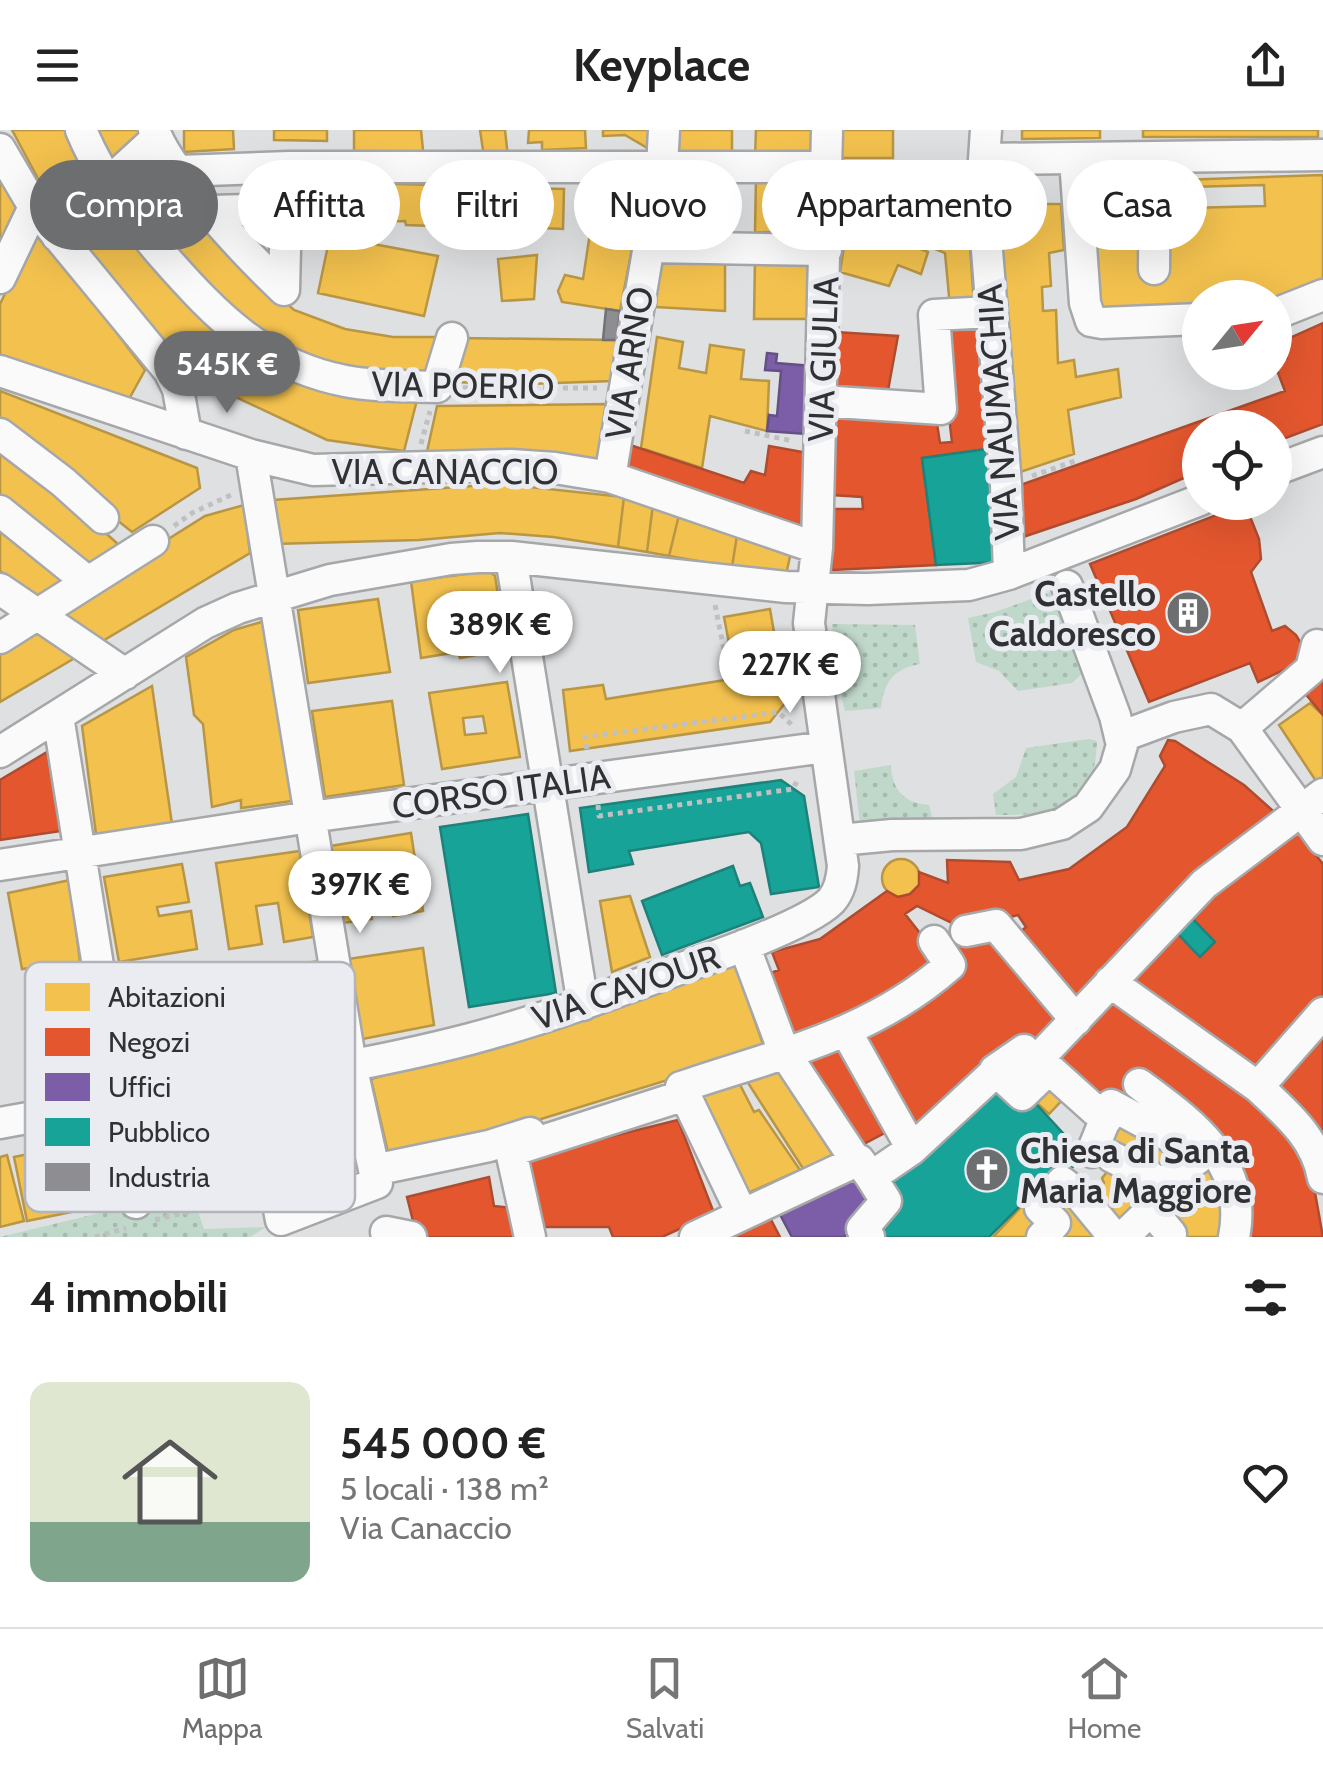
<!DOCTYPE html>
<html lang="it">
<meta charset="utf-8">
<style>
:root{--surface:#fff;--page:#f6f6f6;--text:#222;--muted:#767676;--line:#e0e0e0;--accent:#6d6e70}
body{margin:0;font-family:Cabin,sans-serif;background:var(--page);color:var(--text);height:100vh;display:flex;flex-direction:column;font-size:38px;white-space:nowrap}
*{box-sizing:border-box;margin:0}
p{font-size:32px;color:var(--muted)}
.icon{flex:none;width:55px;height:55px;fill:none;stroke:currentColor;stroke-width:2;stroke-linecap:round;stroke-linejoin:round}
.map{position:relative;height:1107px;overflow:hidden}
.side{display:flex;flex-direction:column;background:var(--surface);flex:1}
.side>*{flex:none}
.guide{position:absolute;left:30px;top:30px;width:1265px;height:90px;display:flex;gap:20px}
.needle{width:65px;rotate:60deg}
.controls{position:absolute;left:1182px;top:150px;display:grid;gap:20px}
.controls a{display:grid;place-items:center;width:110px;height:110px;border-radius:50%;background:var(--surface);box-shadow:0 10px 40px #0002;font-size:50px}
.price{position:absolute;translate:-50% -85px;padding:0 22px;border-radius:35px;background:#fff;color:#222;font-size:32px;line-height:65px;filter:drop-shadow(0 2px 5px #0008)}
.price::after{content:'';position:absolute;left:50%;top:60px;width:30px;height:22px;margin-left:-15px;background:inherit;clip-path:polygon(0 0,100% 0,50% 100%)}
.price.on{background:var(--accent);color:#fff}
ul{padding:0;list-style:none}
li{display:flex;align-items:center;gap:30px;height:250px;padding:0 30px}
li span{display:grid;place-items:center;flex:none;width:280px;height:200px;border-radius:20px;color:#555}
li>.icon{margin-inline-start:auto}
span .icon{width:120px;height:120px;fill:#fffc;stroke-width:1}
li b{font-size:42px}
h2{display:flex;justify-content:space-between;align-items:center;height:120px;padding:0 30px;font-size:42px}
.pill{padding:0 35px;border-radius:45px;background:var(--surface);box-shadow:0 10px 40px #0002;font-size:35px;line-height:90px}
.pill.on{background:var(--accent);color:#fff}
header{display:flex;justify-content:space-between;align-items:center;height:130px;padding:0 30px;background:var(--surface);font-size:45px;font-weight:800}
.menu{display:flex;justify-content:space-around;align-items:center;height:140px;border-top:2px solid var(--line);background:var(--surface);font-size:28px;color:var(--muted)}
.menu a{display:grid;justify-items:center;gap:5px}
.menu .on{color:var(--accent)}
.map>svg:first-child{display:block}
.green{fill:url(#green-dots)}
.homes{fill:#f2c14e;stroke:#b89646;stroke-width:2.5;fill-rule:evenodd}
.shops{fill:#e4572e;stroke:#ae4c30;stroke-width:2.5}
.offices{fill:#7b5ea7;stroke:#645084;stroke-width:2.5}
.public{fill:#17a398;stroke:#1e817a;stroke-width:2.5}
.industry{fill:#8d8d92;stroke:#717176;stroke-width:2.5}
.lines{fill:none;stroke-linecap:round;stroke-linejoin:round}
.minor-casing{stroke:#a6a7a9;stroke-width:35}
.path{stroke:#c0c0c2;stroke-width:5;stroke-dasharray:5 5;stroke-linecap:butt}
.minor{stroke:#fafafb;stroke-width:30}
.labels{text-anchor:middle;dominant-baseline:central;stroke-width:10;stroke-linejoin:round;paint-order:stroke}
.street-label{font-size:35px;fill:#303133;stroke:#eaecf2}
.poi-label{font-size:35px;font-weight:bold;fill:#303133;stroke:#eaecf2;text-anchor:end}
.key{fill:#eaecf2;stroke:#b2b4b9;stroke-width:2.5}
.key-label{font-size:28px;fill:#303133}
</style>
<header><svg class="icon" aria-label="menu" viewBox="0 0 24 24"><path d="M4 6h16M4 12h16M4 18h16"/></svg>Keyplace<svg class="icon" aria-label="share" viewBox="0 0 24 24"><path d="M12 15V3M7 8l5-5 5 5M5 13v7h14v-7"/></svg></header>
<div class="map">
<svg width="1323" height="1107" viewBox="0 0 1323 1107">
<defs>
<pattern id="green-dots" width="8" height="8" patternUnits="userSpaceOnUse" patternTransform="scale(2.5)"><rect width="8" height="8" fill="#c0d8ca"/><path d="M2 2h.1M6 6h.1" fill="none" stroke="#a5baae" stroke-width="1.8" stroke-linecap="round"/></pattern>
</defs>
<rect width="100%" height="100%" fill="#dee0e2"/>
<path class="green" d="M1067,456L1095,532L1072,553L1018,561L999,541L976,532L968,488L995,482Z
M832,494L915,495L920,534C894,539 884,551 881,578L845,581L837,548Z
M1089,609L1097,611C1095,682 1057,685 996,685L993,664L1016,647L1026,618Z
M891,635C892,661 905,673 929,675L933,691L860,695L854,641Z
M191,1061L204,1099L266,1097L250,1107H0Z"/>
<path class="homes" d="M12,0H77L100,54L58,86Z
M94,0H141L111,37Z
M184,0H233L234,19L184,22Z
M274,0H327V11L274,10Z
M354,0H421L424,30H354Z
M480,0H505L508,27H484Z
M529,0H585L586,18L542,20V12L528,13Z
M603,0H656V23L625,5L603,6Z
M675,0H732V24H674Z
M756,0H815V26H755Z
M836,0H893V28H836Z
M1022,0H1100V8L1022,9Z
M1143,0H1318V7H1143Z
M152,20L256,147L294,180L345,199L393,207H443L424,253L298,231L201,157L114,55Z
M1323,45V156L1275,180V168H1200V180L1100,179L1094,53Z
M756,47H813L811,103L755,102Z
M672,49H731V108L660,106Z
M0,50L21,78L0,125Z
M867,50V89H836L835,51Z
M297,51L431,55L432,96L406,95L405,91L383,92L382,87H375V82L296,69Z
M966,55L974,175L950,177L945,123L880,96L889,77L909,84L942,86L941,56Z
M1264,55L1265,76L1188,78L1187,57Z
M610,56L643,62L620,181L562,172L558,161L565,145L583,149L597,57L608,60Z
M519,58L564,59L563,99L519,97Z
M1037,60L1040,74H1061L1064,120L1049,123L1051,156L1042,157L1043,181L1056,180L1058,233L1074,230L1076,247L1118,239L1121,267L1068,280L1074,324L1011,345L993,66Z
M107,73L282,236L419,262L404,321L327,310L189,245L67,102Z
M841,88H852L850,100L877,110L881,102L928,122L921,144L898,135L889,156L840,142L845,110H840Z
M37,98L145,240L129,269L0,227V174Z
M330,106L438,126L424,186L318,163Z
M537,125L534,169L502,171L498,129Z
M658,128L725,129V181L656,177Z
M755,130L811,132V189H754Z
M657,207L683,212L679,238L706,243L710,215L744,220L741,249L769,251L767,301L710,286L702,338L641,318Z
M460,208L617,210L613,251L526,254L448,252Z
M0,261L197,338L200,358L132,402L0,297Z
M608,274L599,337L425,331L437,276Z
M0,316L46,349L120,416L85,442L0,373Z
M501,354L624,367L618,417L553,407L500,403L419,410L274,414L273,370Z
M624,367L653,374L647,422L618,417Z
M653,374L680,381L669,426L647,422Z
M244,375L250,423L101,512L57,479L205,386Z
M680,381L738,399L732,437L669,426Z
M0,387L76,447L42,470L0,441Z
M738,399L792,417L786,445L732,437Z
M489,441L495,446L506,515L481,518V524L460,528L458,522L421,528L411,451Z
M378,469L390,542L308,553L298,480Z
M770,479L786,572L770,592L570,621L563,560L603,555L606,569L725,550L734,540L724,487Z
M268,490L292,671L241,678V670L212,677L203,594L194,585L186,527L234,500Z
M33,494L80,525L0,572V514Z
M507,552L520,627L442,639L429,563ZM483,586L486,603L465,605L463,588Z
M152,556L172,694L96,704L82,596Z
M392,571L404,655L325,667L312,581Z
M1310,573L1323,585V651L1318,654L1279,595Z
M411,703L423,781L393,786L388,754L367,757L372,789L342,793L330,716Z
M300,721L313,807L284,812L278,773L256,776L262,814L229,819L216,733Z
M882 748a19 19 0 1 1 38 0a19 19 0 1 1-38 0Z
M182,734L189,772L157,777L159,786L191,781L197,819L119,832L104,747Z
M70,750L80,832L22,839L8,763Z
M630,766L650,827L612,842L600,771Z
M423,818L434,895L363,909L350,894L341,830Z
M320,831L332,922L246,934L233,843Z
M734,831L765,920L512,998L389,1027L371,949L473,920Z
M781,928L842,1019L804,1040L743,945Z
M733,941L754,982L759,980L800,1040L748,1063L687,956Z
M1047,946L1067,965L1049,984L1027,964Z
M1116,981L1192,1028L1163,1050L1100,1020Z
M108,1008L121,1072L27,1091L14,1027Z
M1213,1023L1228,1107H1176L1165,1057Z
M7,1025L24,1091L0,1097V1027Z
M1115,1033L1162,1066L1117,1103L1088,1068L1104,1053L1102,1048Z
M1063,1056L1108,1107H1055L1047,1076Z
M1024,1074L1047,1095L1034,1107H993Z"/>
<path class="shops" d="M982,191L987,319L922,328L936,435L832,440V379H863L862,367L832,365L831,280L936,287L940,313L952,312L938,192Z
M1323,193V294L1275,312V298H1200V341L1136,369L1017,409L1012,358L1285,261L1275,235L1287,228L1281,212Z
M835,202L898,206L887,266L833,260Z
M624,313L744,353L751,341L765,345L769,316L808,323L807,397L620,335Z
M1245,374L1259,409L1261,429L1251,442L1272,501L1285,496L1296,505L1305,520L1299,533L1258,552L1250,533L1149,572L1090,434Z
M1323,545V585L1303,561Z
M1168,610L1175,611L1244,655L1281,688L1073,883L1011,810L1026,797L1018,785L982,795L958,796L917,776L905,784L945,835L791,917L765,845L779,840L772,822L820,809L887,761L898,767L910,764L919,755V742L948,753L947,730L1010,732L1019,750L1069,739L1127,697L1165,636L1160,626Z
M47,622L61,701L0,710V650Z
M1289,692L1323,734V875L1259,947L1118,851Z
M992,801L1067,886L915,1008L854,906L957,842L943,816Z
M1116,861L1253,964L1290,1006L1296,1002L1307,1018L1323,1107H1239L1244,1078L1235,1040L1216,1012L1173,972L1132,946L1123,952L1167,979L1206,1015L1198,1022L1161,994L1050,935L1083,893Z
M1323,891V1020L1267,956Z
M844,909L896,997L856,1018L795,925Z
M678,990L714,1083L662,1107H613L609,1097H538L524,1028Z
M489,1047L494,1076L513,1078L518,1107H417L407,1067Z
M768,1084L780,1107H723Z"/>
<path class="offices" d="M767,223L777,224L776,233L812,236L806,304L767,301L769,285L777,286L781,241L765,240Z
M853,1036L877,1073L844,1107H792L776,1077Z"/>
<path class="public" d="M987,319L1004,432L936,435L922,328Z
M781,650L804,666L819,757L771,764L761,713L749,702L629,721L633,734L589,742L580,678Z
M528,684L556,863L469,877L440,697Z
M733,736L740,756L750,753L763,787L662,825L642,771Z
M1193,789L1215,812L1200,827L1178,804Z
M998,948L1027,964L1083,1025L1034,1081L1024,1072L989,1107H879L888,1055Z"/>
<path class="industry" d="M606,179L620,181L617,210H603Z"/>
<g class="lines">
<defs>
<path id="minor" d="M81,0C101,48 131,89 165,128C217,187 264,235 345,251C375,257 407,256 437,257L452,208
M154,0C169,43 249,127 284,160
M986,0L982,59L1006,355L1009,444
M0,19L34,77L169,241L178,259L186,304
M986,29L1323,25
M1075,29L1085,173L1091,191L1102,193L1200,189
M179,41L289,37H826
M108,53L157,8
M211,81L286,79L284,160
M57,106L112,61
M648,117L826,120
M1154,139L1155,28
M0,148L34,77
M1275,184L1323,165
M0,241L251,325L313,340L511,335L555,338L610,347L817,418
M821,271L941,279L934,185L991,182
M0,304L63,352L103,388
M251,325L351,935L377,1053L281,1090L258,968L293,962
M1275,340L1323,322
M610,347L662,38L664,0
M0,381L88,452
M511,427L583,875
M0,459L125,544
M0,508L153,411
M58,586L136,1073
M1242,598L1311,539L1317,515
M1120,607L1174,587L1211,579L1242,598L1323,710
M0,622L205,493L238,478L330,450L451,429L478,427H511L786,457L868,459L969,455L1009,444L1200,370
M840,710L892,705L1021,704L1062,694L1088,677L1115,639L1122,615L1115,586L1067,456
M0,735L310,687L825,617
M966,801L996,795L1076,890
M744,815L784,922L856,1031
M1110,852L1258,957C1287,984 1316,1008 1323,1048
M847,903L912,1019
M1024,920L1046,942L1022,965L995,940Z
M1038,929L1106,990
M1139,954C1192,993 1249,1033 1234,1107
M1258,957L1323,883
M685,965L681,957C778,924 871,905 950,835L934,811
M0,993C156,964 317,949 470,909C546,889 620,861 693,834C725,823 809,793 831,771C840,761 842,749 843,736L809,493L817,418L827,0
M1092,1022L1111,975L1169,1006L1197,1029
M1112,1027L1147,1044L1160,1055
M374,1040L489,1016L530,1003
M1153,1082L1168,1068L1160,1055L1197,1029L1209,1016
M386,1102L411,1107
M530,1107L511,1021L685,965L742,1084
M695,1107L859,1030L871,1047L912,1019L992,945L1038,929L1204,754L1323,664
M869,1107L862,1099L886,1071L871,1047
M1042,1107L1055,1093L1040,1078L1062,1052L1081,1067L1114,1107
M1123,1107L1151,1080L1171,1104L1169,1107"/>
</defs>
<use href="#minor" class="minor-casing"/>
<path class="path" d="M463,258H597
M745,301L793,311
M421,314L430,281
M1032,346L1075,331
M1248,382L1262,377
M174,396L192,383L231,365
M715,475L729,545
M587,619L585,607L778,582L793,596
M598,675L599,686L793,659L798,649
M155,1090L252,1066
M95,1107L126,1098"/>
<use href="#minor" class="minor"/>
</g>
<defs>
<symbol id="building-disc" viewBox="-11 -11 22 22"><circle r="9.5" fill="#6d6e70" stroke="#eaecf2"/><path d="M-4-6H4V6H1V3H-1V6H-4ZM-2.5-4.3h1.7v1.8h-1.7ZM.8-4.3h1.7v1.8H.8ZM-2.5-1h1.7V.8h-1.7ZM.8-1h1.7V.8H.8Z" fill="#fff"/></symbol>
<symbol id="church-disc" viewBox="-11 -11 22 22"><circle r="9.5" fill="#6d6e70" stroke="#eaecf2"/><path d="M-1.2-6h2.4v3.5h3.3v2.4h-3.3V6h-2.4V-.1h-3.3v-2.4h3.3Z" fill="#fff"/></symbol>
</defs>
<g fill-rule="evenodd">
<use href="#building-disc" x="1163" y="458" width="50" height="50"/>
<use href="#church-disc" x="962" y="1015" width="50" height="50"/>
</g>
<g class="labels">
<g class="street-label">
<text transform="translate(823 229) rotate(-88)">VIA GIULIA</text>
<text transform="translate(629 233) rotate(-81)">VIA ARNO</text>
<text transform="translate(463 255) rotate(1)">VIA POERIO</text>
<text transform="translate(998 282) rotate(-94)">VIA NAUMACHIA</text>
<text x="445" y="341">VIA CANACCIO</text>
<text transform="translate(501 661) rotate(-8)">CORSO ITALIA</text>
<text transform="translate(626 857) rotate(-19)">VIA CAVOUR</text>
</g>
<g class="poi-label">
<text x="1156" y="463">Castello<tspan x="1156" dy="40">Caldoresco</tspan></text>
<text x="1020" y="1020" text-anchor="start">Chiesa di Santa<tspan x="1020" dy="40">Maria Maggiore</tspan></text>
</g>
</g>
<rect x="25" y="832" width="330" height="250" rx="15" class="key"/>
<rect x="45" y="853" width="45" height="28" fill="#f2c14e"/>
<rect x="45" y="898" width="45" height="28" fill="#e4572e"/>
<rect x="45" y="943" width="45" height="28" fill="#7b5ea7"/>
<rect x="45" y="988" width="45" height="28" fill="#17a398"/>
<rect x="45" y="1033" width="45" height="28" fill="#8d8d92"/>
<g class="key-label">
<text x="108" y="877">Abitazioni</text>
<text x="108" y="922">Negozi</text>
<text x="108" y="967">Uffici</text>
<text x="108" y="1012">Pubblico</text>
<text x="108" y="1057">Industria</text>
</g>
</svg>
<div class="controls">
<a><svg class="needle" viewBox="-14 -14 28 28"><path d="M0-13l5 13h-10z" fill="#e53935"/><path d="M0 13l5-13h-10z" fill="#767676"/></svg></a>
<a><svg class="icon" aria-label="locate" viewBox="0 0 24 24"><circle cx="12" cy="12" r="6"/><path d="M12 2v4M12 18v4M2 12h4M18 12h4"/></svg></a>
</div>
<b class="price on" style="left:227px;top:286px">545K €</b>
<b class="price" style="left:500px;top:546px">389K €</b>
<b class="price" style="left:790px;top:586px">227K €</b>
<b class="price" style="left:360px;top:806px">397K €</b>
<div class="guide">
<a class="pill on">Compra</a>
<a class="pill">Affitta</a>
<a class="pill">Filtri</a>
<a class="pill">Nuovo</a>
<a class="pill">Appartamento</a>
<a class="pill">Casa</a>
</div>
</div>
<section class="side">
<h2>4 immobili<svg class="icon" aria-label="filters" viewBox="0 0 24 24"><path d="M4 7h16M4 17h16"/><circle cx="9" cy="7" r="2"/><circle cx="15" cy="17" r="2"/></svg></h2>
<ul>
<li><span style="background:linear-gradient(#dfe7d0 70%,#7fa58c 0)"><svg class="icon" aria-label="home" viewBox="0 0 24 24"><path d="M3 11l9-7 9 7M6 9v11h12V9"/></svg></span><div><b>545 000 €</b><p>5 locali · 138 m²</p><p>Via Canaccio</p></div><svg class="icon" aria-label="heart" viewBox="0 0 24 24"><path d="M12 20l-8-8c-3-5 5-10 8-4 3-6 11-1 8 4z"/></svg></li>
</ul>
</section>
<nav class="menu">
<a class="on"><svg class="icon" aria-label="map" viewBox="0 0 24 24"><path d="M3 6l6-2 6 2 6-2v14l-6 2-6-2-6 2zM9 4v14M15 6v14"/></svg>Mappa</a>
<a><svg class="icon" aria-label="saved" viewBox="0 0 24 24"><path d="M7 4h10v16l-5-4-5 4z"/></svg>Salvati</a>
<a><svg class="icon" aria-label="home" viewBox="0 0 24 24"><path d="M3 11l9-7 9 7M6 9v11h12V9"/></svg>Home</a>
</nav>
